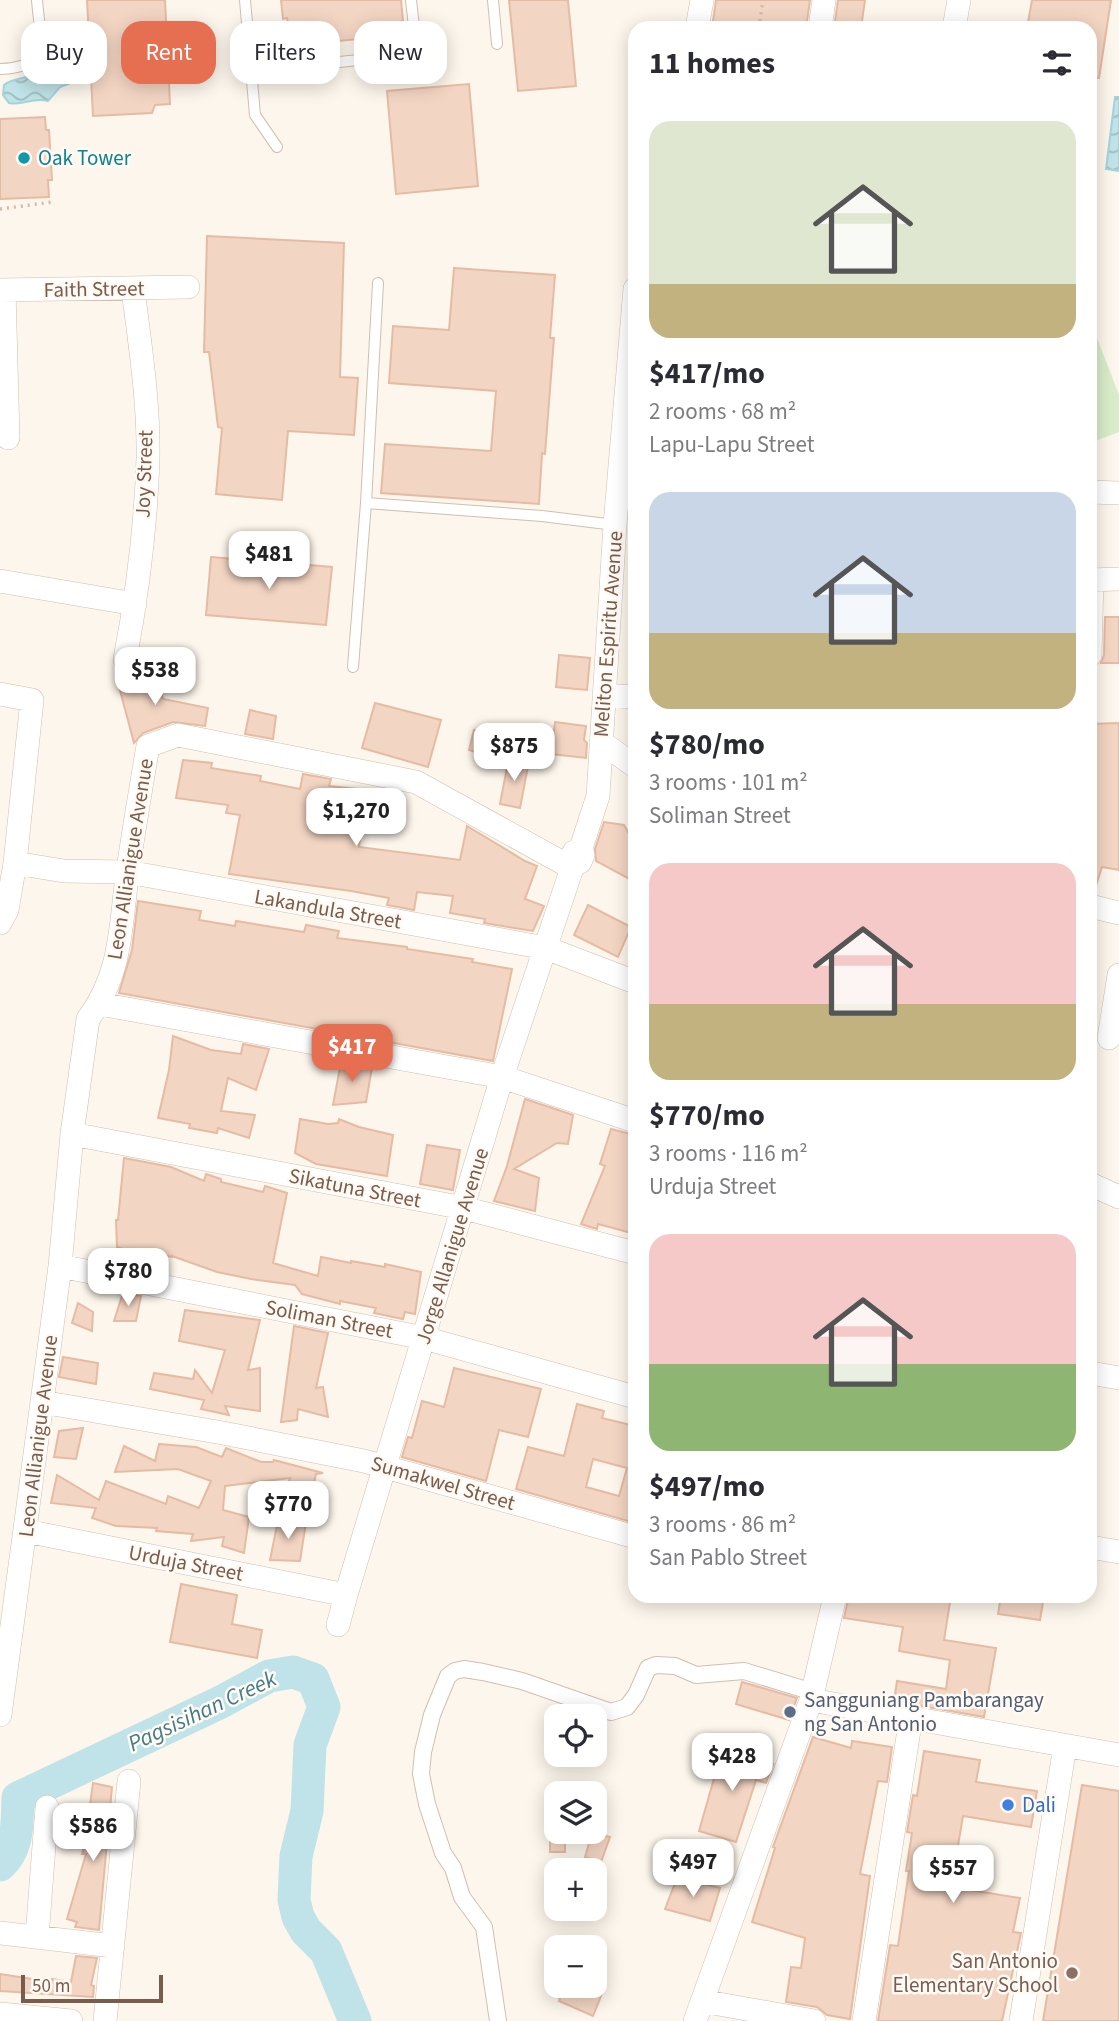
<!DOCTYPE html>
<meta charset="utf-8">
<style>
:root{--surface:#fff;--page:#f2f2f3;--text:#2b2b33;--muted:#7c7c81;--accent:#e76f51}
body{margin:0;font-family:"Source Sans 3",sans-serif;background:var(--page);color:var(--text);height:100vh;display:flex;flex-direction:column;font-size:26px;white-space:nowrap}
*{box-sizing:border-box;margin:0}
p{font-size:23px;color:var(--muted)}
.icon{flex:none;width:38px;height:38px;fill:none;stroke:currentColor;stroke-width:2;stroke-linecap:round;stroke-linejoin:round}
.map{position:relative;flex:1;overflow:hidden}
.details{position:absolute;left:628px;top:21px;width:469px;height:1582px;display:flex;flex-direction:column;background:var(--surface);border-radius:21px;box-shadow:0 4px 18px #0003}
.details>*{flex:none}
.guide{position:absolute;left:21px;top:21px;width:502px;height:63px;display:flex;gap:14px}
.controls{position:absolute;left:544px;top:1704px;display:grid;gap:14px}
.controls a{display:grid;place-items:center;width:63px;height:63px;border-radius:14px;background:var(--surface);box-shadow:0 4px 18px #0003;font-size:35px}
.scale{position:absolute;left:21px;bottom:18px;width:142px;box-sizing:border-box;padding-left:7px;border:4px solid #7a5c4d;border-top:0;font-size:19px;line-height:24px;white-space:nowrap;color:#7a5c4d;-webkit-text-stroke:5px #fffaf3;paint-order:stroke}
.price{position:absolute;translate:-50% -60px;padding:0 16px;border-radius:14px;background:#fff;color:#222;font-size:23px;line-height:46px;filter:drop-shadow(0 2px 4px #0008)}
.price::after{content:'';position:absolute;left:50%;top:42px;width:21px;height:16px;margin-left:-10px;background:inherit;clip-path:polygon(0 0,100% 0,50% 100%)}
.price.active{background:var(--accent);color:#fff}
ul{padding:0;list-style:none}
li{display:grid;align-content:center;gap:14px;height:371px;padding:0 21px}
li span{display:grid;place-items:center;height:217px;border-radius:21px;color:#555}
li>.icon{margin-inline-start:auto}
span .icon{width:126px;height:126px;fill:#fffc;stroke-width:1}
li b{font-size:30px}
h2{display:flex;justify-content:space-between;align-items:center;height:84px;padding:0 21px;font-size:30px}
.chip{padding:0 24px;border-radius:21px;background:var(--surface);box-shadow:0 4px 18px #0003;font-size:24px;line-height:63px}
.chip.active{background:var(--accent);color:#fff}
.map>svg:first-child{display:block}
.grass{fill:#d8ecc9}
.water{fill:url(#water-waves);stroke:#a5d3da;stroke-width:2}
.lines{fill:none;stroke-linecap:round;stroke-linejoin:round}
.river{stroke:#bfe3e8;stroke-width:33}
.building{fill:#f3d5c3;stroke:#e6bba3;stroke-width:2;fill-rule:evenodd}
.service-casing{stroke:#d1beb0;stroke-width:12}
.pedestrian-casing{stroke:#d1beb0;stroke-width:18}
.minor-casing{stroke:#d1beb0;stroke-width:24}
.path{stroke:#d9b8a5;stroke-width:3.5;stroke-dasharray:2 5;stroke-linecap:butt}
.service{stroke:#fff;stroke-width:10}
.pedestrian{stroke:#fff;stroke-width:16}
.minor{stroke:#fff;stroke-width:23}
.culture-dot{fill:#0f9aa8;stroke:#fffaf3;stroke-width:2.5}
.service-dot{fill:#5c6f8a;stroke:#fffaf3;stroke-width:2.5}
.shop-dot{fill:#3f7fe0;stroke:#fffaf3;stroke-width:2.5}
.education-dot{fill:#8d6e63;stroke:#fffaf3;stroke-width:2.5}
.labels{text-anchor:middle;dominant-baseline:central;stroke-width:5;stroke-linejoin:round;paint-order:stroke}
.culture-label{font-size:21px;fill:#0d838f;stroke:#fffaf3;text-anchor:start}
.street-label{font-size:21px;fill:#7a5c4d;stroke:#fffaf3}
.service-label{font-size:21px;fill:#4e5e75;stroke:#fffaf3;text-anchor:start}
.shop-label{font-size:21px;fill:#366cbe;stroke:#fffaf3;text-anchor:start}
.education-label{font-size:21px;fill:#785e54;stroke:#fffaf3;text-anchor:end}
.water-label{font-size:23px;font-style:italic;fill:#437c86;stroke:#fffaf3}
</style>
<div class="map">
<svg width="1119" height="2021" viewBox="0 0 1119 2021">
<defs>
<pattern id="water-waves" width="16" height="10" patternUnits="userSpaceOnUse" patternTransform="scale(1.75)"><rect width="16" height="10" fill="#bfe3e8"/><path d="M0 5q4-4 8 0t8 0" fill="none" stroke="#a0bbbe"/></pattern>
</defs>
<rect width="100%" height="100%" fill="#fdf6ec"/>
<path class="grass" d="M1097,338L1119,395V432L1090,443V340Z"/>
<path class="water" d="M60,39H65L73,47V82L60,87L48,101C32,97 23,106 9,103L3,95L4,85C16,75 35,81 45,66C52,55 44,44 60,39Z
M1115,97H1119V171L1106,169Z"/>
<g class="lines">
<path class="river" d="M0,1865C19,1848 17,1822 18,1798L221,1702L269,1676L293,1672L313,1679L324,1707L310,1745L307,1811L296,1856L294,1900L298,1917L306,1931L326,1951L355,2021"/>
</g>
<path class="building" d="M87,0H165L170,104L155,105L152,113L93,116Z
M281,0H401L403,21L398,22L400,35L297,45L295,29L289,30L287,18L283,19Z
M509,0H568L576,86L518,91Z
M716,0H810L806,28H712Z
M838,0H865L861,28H834Z
M1032,0H1111L1099,78H1090V28H1027Z
M469,84L478,186L396,194L387,91Z
M45,117L46,130H49L52,180H48L49,197L0,199V119Z
M207,236L344,243L340,377L358,378L354,435L288,431L282,500L216,494L222,428L218,427L209,352H204Z
M454,268L555,275L550,338H554L545,454L542,453L539,504L381,493L385,444L491,451L496,391L389,383L393,326L449,330Z
M211,557L332,567L326,625L206,615Z
M1105,617H1119V663H1101L1104,655Z
M559,655L590,658L587,690L556,687Z
M155,675L163,699L208,708L205,726L173,722L143,733L134,743L117,679Z
M375,703L441,720L428,767L362,748Z
M250,710L276,716L273,739L245,734Z
M555,722L586,726L584,740L587,743L586,758L551,754Z
M1119,723V870L1102,867L1094,892H1090V724Z
M474,730L507,740L501,759L469,750Z
M509,757L529,761L520,808L500,804Z
M183,760L212,763L211,768L261,776L260,781L300,789L303,774L331,779L329,786L366,790L359,847L460,860L467,826L525,861L537,866L525,899L544,906L533,931L484,923L485,919L450,913L453,896L417,892L414,910L387,905L389,898L351,891L229,874L240,815L226,813L228,805L176,798Z
M604,822L624,825L629,834L635,838V882L596,861L595,849Z
M138,901L201,911L199,920L235,926L236,921L304,932L306,925L339,931L337,938L407,947V949L473,959L472,962L512,969L493,1061L119,993L132,950Z
M588,905L631,927L618,957L574,935Z
M173,1036L211,1050L241,1054L243,1044L269,1049L256,1090L228,1078L221,1111L255,1115L249,1138L218,1128L217,1133L189,1128L190,1124L158,1118L169,1070Z
M341,1062L372,1068L366,1102L333,1105Z
M525,1099L573,1115L568,1144L557,1143L514,1169L539,1178L535,1211L494,1201L507,1166Z
M300,1119L328,1124L338,1123L339,1119L359,1127L393,1135L387,1176L316,1164L295,1153Z
M611,1129L635,1135L629,1164L635,1165V1234L598,1224L597,1229L581,1224L605,1166L600,1164Z
M427,1145L460,1150L453,1190L420,1184Z
M124,1158L171,1167L204,1181L206,1174L221,1179V1182L263,1192L265,1186L287,1193L273,1263L318,1276L321,1257L351,1263V1261L385,1267V1264L421,1272L415,1314L405,1312L403,1319L374,1313L376,1308L340,1301V1304L302,1294L295,1285L251,1279L217,1272L172,1256V1257L136,1249L135,1254L117,1247L116,1220H118Z
M123,1293L141,1296L136,1321H114Z
M78,1303L93,1312L92,1331L72,1323Z
M185,1310L260,1320L248,1370L260,1368V1411L225,1406L229,1415L201,1409L204,1400L150,1389L154,1373L193,1379L195,1370L212,1393L225,1350L179,1341Z
M294,1326L328,1333L316,1388L323,1387L328,1417L298,1409L297,1420L281,1422Z
M63,1357L98,1363L96,1384L59,1377Z
M454,1368L541,1389L528,1437L499,1430L486,1481L402,1457L408,1437L412,1438L422,1401L444,1407Z
M577,1404L604,1411L602,1418L635,1426V1523L516,1489L528,1447L564,1456ZM593,1459L627,1468L619,1496L586,1487Z
M83,1428L76,1459L54,1457L59,1431Z
M159,1444L196,1447L222,1457L226,1448L261,1462H273L274,1460L323,1473L316,1474L310,1501L284,1494L290,1478L225,1486L223,1510L249,1517L244,1553L222,1546L224,1537L191,1541L193,1534L156,1531L157,1528L116,1526L92,1518L96,1508L51,1503L57,1475L99,1500L106,1481L166,1504L168,1496L199,1508L211,1481L178,1469L115,1472L124,1446L155,1461Z
M278,1520L306,1522L300,1561L270,1560Z
M181,1584L237,1595L232,1624L262,1630L257,1658L170,1642Z
M849,1596H951L944,1640L996,1648L984,1717L894,1701L897,1681L946,1689L950,1660L899,1651L903,1627L844,1618Z
M1001,1596H1044L1040,1620L998,1614Z
M742,1682L797,1698L789,1720L736,1704Z
M813,1737L851,1748L852,1741L892,1747L887,1782L878,1781L860,1874L870,1876L850,2019L827,2015L817,2007L786,2002L791,1967L801,1968L805,1938L752,1922L775,1848L773,1847Z
M723,1747L773,1764L766,1783L756,1780L736,1842L699,1831Z
M924,1751L980,1760L976,1782L1037,1791L1031,1827L963,1816L951,1887L1020,1898L1013,1932L1021,1933L1002,2021H878L890,1945L898,1946L909,1871H906L912,1833L907,1832L913,1795L917,1796Z
M93,1783L112,1787L99,1930L75,1927L77,1922L67,1919L86,1854H82L90,1827H87Z
M1082,1785L1119,1791V2021H1043Z
M550,1832H565V1852H550Z
M592,1833L610,1837L601,1862L585,1857Z
M677,1878L720,1888L710,1921L665,1909Z
M76,1956L97,1958L91,1985L94,1986L93,1997L0,1991V1974L52,1982V1979L71,1982Z
M546,1986H605L593,2016L559,2001L560,1999Z"/>
<g class="lines">
<defs>
<path id="service" d="M245,0L255,115L277,147
M493,0L497,44
M0,69C53,67 40,40 37,0
M252,71L417,54L411,0
M366,503L542,516L615,525
M353,667L366,503L378,283"/>
<path id="pedestrian" d="M498,2021L484,1927L462,1897L453,1868L443,1853L427,1804L421,1774L423,1752L432,1715L448,1676L455,1671L464,1669L483,1672L522,1681L611,1712L627,1707L636,1695L648,1668L656,1665L675,1666L696,1675L744,1671L813,1692"/>
<path id="minor" d="M697,28L702,0
M820,28L824,0
M954,28L959,0
M0,290L188,287
M4,290L8,438
M1090,492L1119,493
M1090,580L1119,579
M0,581L135,604
M1090,655L1092,580
M125,659C137,596 146,523 148,458C149,402 140,345 133,289
M0,694L32,700L15,863L7,910L0,923
M604,695L635,697
M601,742L635,766
M580,862L583,855L580,851L598,796L615,525L635,289
M15,863L64,871L128,872L546,948L635,982
M1090,906L1119,913
M100,1004L502,1077L635,1121
M1109,1038L1119,975
M72,1134L464,1208L635,1253
M1090,1184L1119,1197
M60,1266L424,1338L635,1397
M1090,1373L1119,1378
M42,1402L223,1433L364,1461L635,1537
M26,1531L346,1595
M1090,1547L1119,1552
M338,1625L346,1595L502,1077L572,868L570,862L574,852L580,851
M811,1700L1119,1755
M0,1715L42,1402L60,1266L72,1134L88,1019C123,972 120,924 128,870C134,828 141,787 148,746L178,735L416,782L572,868
M0,1933L113,1946
M37,1937L47,1807
M702,2001L814,2021
M0,2014L71,2021
M105,2021L129,1781
M695,2021L811,1700L835,1596
M864,2021L911,1717
M1021,2021L1065,1746"/>
</defs>
<use href="#service" class="service-casing"/>
<use href="#pedestrian" class="pedestrian-casing"/>
<use href="#minor" class="minor-casing"/>
<path class="path" d="M759,28L763,0
M0,209L52,202"/>
<use href="#service" class="service"/>
<use href="#pedestrian" class="pedestrian"/>
<use href="#minor" class="minor"/>
</g>
<circle class="culture-dot" cx="24" cy="158" r="7"/>
<circle class="service-dot" cx="790" cy="1712" r="7"/>
<circle class="shop-dot" cx="1008" cy="1805" r="7"/>
<circle class="education-dot" cx="1072" cy="1973" r="7"/>
<g class="labels">
<g class="culture-label">
<text x="38" y="158">Oak Tower</text>
</g>
<g class="street-label">
<text transform="translate(94 289) rotate(-1)">Faith Street</text>
<text transform="translate(144 474) rotate(-88)">Joy Street</text>
<text transform="translate(608 634) rotate(-86)">Meliton Espiritu Avenue</text>
<text transform="translate(130 859) rotate(-81)">Leon Allianigue Avenue</text>
<text transform="translate(328 909) rotate(10)">Lakandula Street</text>
<text transform="translate(355 1188) rotate(11)">Sikatuna Street</text>
<text transform="translate(452 1246) rotate(-73)">Jorge Allanigue Avenue</text>
<text transform="translate(329 1319) rotate(11)">Soliman Street</text>
<text transform="translate(38 1436) rotate(-83)">Leon Allianigue Avenue</text>
<text transform="translate(443 1483) rotate(16)">Sumakwel Street</text>
<text transform="translate(186 1563) rotate(11)">Urduja Street</text>
</g>
<g class="service-label">
<text x="804" y="1700">Sangguniang Pambarangay<tspan x="804" dy="24">ng San Antonio</tspan></text>
</g>
<g class="shop-label">
<text x="1022" y="1805">Dali</text>
</g>
<g class="education-label">
<text x="1058" y="1961">San Antonio<tspan x="1058" dy="24">Elementary School</tspan></text>
</g>
<g class="water-label">
<text transform="translate(202 1711) rotate(-25)">Pagsisihan Creek</text>
</g>
</g>
</svg>
<div class="controls">
<a><svg class="icon" aria-label="locate" viewBox="0 0 24 24"><circle cx="12" cy="12" r="6"/><path d="M12 2v4M12 18v4M2 12h4M18 12h4"/></svg></a>
<a><svg class="icon" aria-label="layers" viewBox="0 0 24 24"><path d="M12 4l9 5-9 5-9-5zM3 14l9 5 9-5"/></svg></a>
<a>+</a>
<a>−</a>
</div>
<div class="scale">50 m</div>
<b class="price" style="left:269px;top:591px">$481</b>
<b class="price" style="left:155px;top:707px">$538</b>
<b class="price" style="left:514px;top:783px">$875</b>
<b class="price" style="left:356px;top:848px">$1,270</b>
<b class="price active" style="left:352px;top:1084px">$417</b>
<b class="price" style="left:128px;top:1308px">$780</b>
<b class="price" style="left:288px;top:1541px">$770</b>
<b class="price" style="left:732px;top:1793px">$428</b>
<b class="price" style="left:93px;top:1863px">$586</b>
<b class="price" style="left:693px;top:1899px">$497</b>
<b class="price" style="left:953px;top:1905px">$557</b>
<div class="guide">
<a class="chip">Buy</a>
<a class="chip active">Rent</a>
<a class="chip">Filters</a>
<a class="chip">New</a>
</div>
<section class="details">
<h2>11 homes<svg class="icon" aria-label="filters" viewBox="0 0 24 24"><path d="M4 7h16M4 17h16"/><circle cx="9" cy="7" r="2"/><circle cx="15" cy="17" r="2"/></svg></h2>
<ul>
<li><span style="background:linear-gradient(#dfe7d0 75%,#c2b280 0)"><svg class="icon" aria-label="home" viewBox="0 0 24 24"><path d="M3 11l9-7 9 7M6 9v11h12V9"/></svg></span><div><b>$417/mo</b><p>2 rooms · 68 m²</p><p>Lapu-Lapu Street</p></div></li>
<li><span style="background:linear-gradient(#c9d6e8 65%,#c2b280 0)"><svg class="icon" aria-label="home" viewBox="0 0 24 24"><path d="M3 11l9-7 9 7M6 9v11h12V9"/></svg></span><div><b>$780/mo</b><p>3 rooms · 101 m²</p><p>Soliman Street</p></div></li>
<li><span style="background:linear-gradient(#f6c9c9 65%,#c2b280 0)"><svg class="icon" aria-label="home" viewBox="0 0 24 24"><path d="M3 11l9-7 9 7M6 9v11h12V9"/></svg></span><div><b>$770/mo</b><p>3 rooms · 116 m²</p><p>Urduja Street</p></div></li>
<li><span style="background:linear-gradient(#f6c9c9 60%,#8fb573 0)"><svg class="icon" aria-label="home" viewBox="0 0 24 24"><path d="M3 11l9-7 9 7M6 9v11h12V9"/></svg></span><div><b>$497/mo</b><p>3 rooms · 86 m²</p><p>San Pablo Street</p></div></li>
</ul>
</section>
</div>
